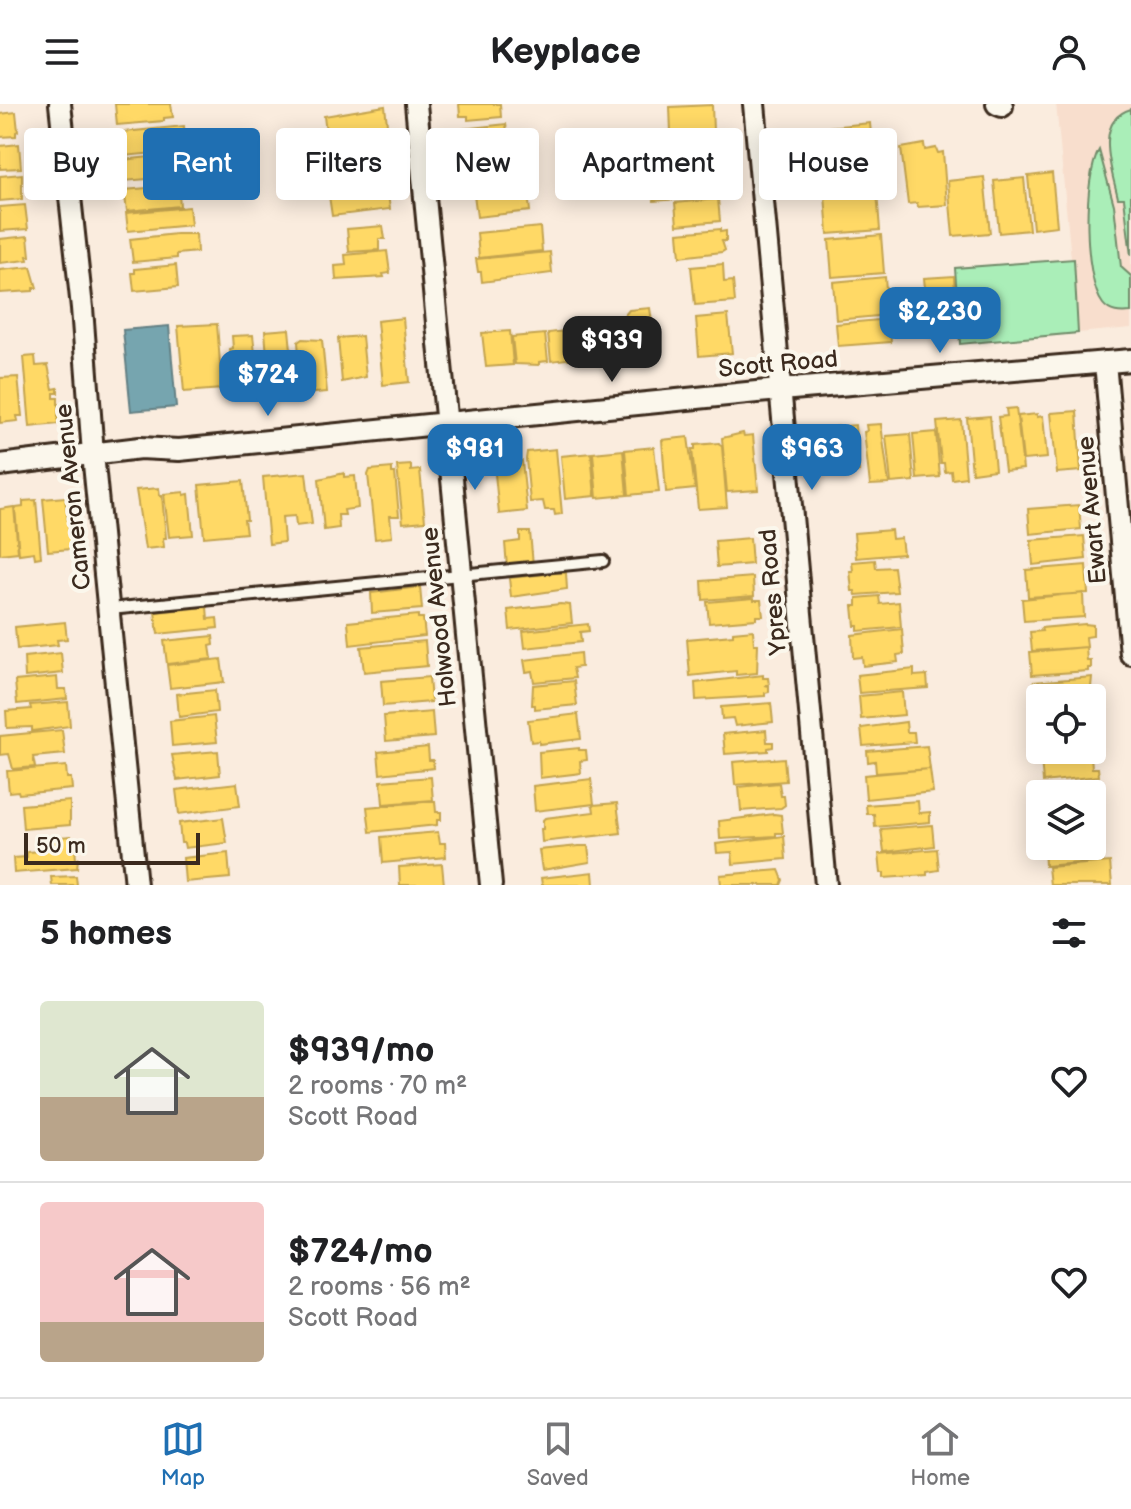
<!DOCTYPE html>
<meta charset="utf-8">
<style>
:root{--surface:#fff;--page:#f2f2f2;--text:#202124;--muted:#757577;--line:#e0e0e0;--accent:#1f6fb2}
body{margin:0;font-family:"Balsamiq Sans",sans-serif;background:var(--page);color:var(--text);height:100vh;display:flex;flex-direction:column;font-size:30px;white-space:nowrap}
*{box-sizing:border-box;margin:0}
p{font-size:26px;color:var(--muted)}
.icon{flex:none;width:44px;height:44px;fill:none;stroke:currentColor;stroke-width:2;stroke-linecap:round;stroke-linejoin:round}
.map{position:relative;height:781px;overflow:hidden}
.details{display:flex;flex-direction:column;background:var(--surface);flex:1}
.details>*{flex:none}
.top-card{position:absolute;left:24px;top:24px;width:1084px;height:72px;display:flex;gap:16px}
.controls{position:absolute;left:1026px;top:580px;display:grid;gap:16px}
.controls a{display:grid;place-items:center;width:80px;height:80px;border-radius:8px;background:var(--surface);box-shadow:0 4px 20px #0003;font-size:40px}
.scale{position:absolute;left:24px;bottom:20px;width:176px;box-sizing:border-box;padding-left:8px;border:4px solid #3b2a1e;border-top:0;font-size:22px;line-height:28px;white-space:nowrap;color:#3b2a1e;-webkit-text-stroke:6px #fbf7ec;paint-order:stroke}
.price{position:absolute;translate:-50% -68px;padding:0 18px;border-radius:16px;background:var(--accent);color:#fff;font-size:26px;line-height:52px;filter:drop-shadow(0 2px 4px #0008)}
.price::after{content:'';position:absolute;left:50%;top:48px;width:24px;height:18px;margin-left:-12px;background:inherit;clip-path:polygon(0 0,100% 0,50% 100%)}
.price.current{background:#222;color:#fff}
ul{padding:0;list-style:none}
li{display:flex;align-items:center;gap:24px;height:200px;padding:0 40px}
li+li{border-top:2px solid var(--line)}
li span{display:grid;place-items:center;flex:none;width:224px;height:160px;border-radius:8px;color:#555}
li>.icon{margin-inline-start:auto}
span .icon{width:96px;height:96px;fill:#fffc;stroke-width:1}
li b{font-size:34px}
h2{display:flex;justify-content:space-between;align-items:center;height:96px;padding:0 40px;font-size:34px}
.pill{padding:0 28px;border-radius:8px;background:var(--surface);box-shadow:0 4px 20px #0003;font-size:28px;line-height:72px}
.pill.current{background:var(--accent);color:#fff}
header{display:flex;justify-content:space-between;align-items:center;height:104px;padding:0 40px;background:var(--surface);font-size:36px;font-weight:700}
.tab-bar{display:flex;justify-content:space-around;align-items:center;height:112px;border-top:2px solid var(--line);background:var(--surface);font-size:22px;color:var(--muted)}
.tab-bar a{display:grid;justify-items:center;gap:4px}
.tab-bar .current{color:var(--accent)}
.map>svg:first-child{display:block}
.built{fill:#f8decd}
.green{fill:#aaeeb8;stroke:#728c6b;stroke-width:2}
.homes{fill:#ffd966;stroke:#c4a450;stroke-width:2}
.public{fill:#76a5af;stroke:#648084;stroke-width:2}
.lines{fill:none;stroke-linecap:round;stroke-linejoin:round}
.service-casing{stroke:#3b2a1e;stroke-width:16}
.minor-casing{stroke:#3b2a1e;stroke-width:26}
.service{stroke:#fbf7ec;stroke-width:10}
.minor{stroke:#fbf7ec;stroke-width:20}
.labels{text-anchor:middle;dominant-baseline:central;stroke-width:8;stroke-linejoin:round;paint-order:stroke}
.street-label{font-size:24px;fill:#3b2a1e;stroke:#fbf7ec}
</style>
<header><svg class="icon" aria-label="menu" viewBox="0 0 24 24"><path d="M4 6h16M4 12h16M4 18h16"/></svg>Keyplace<svg class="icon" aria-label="person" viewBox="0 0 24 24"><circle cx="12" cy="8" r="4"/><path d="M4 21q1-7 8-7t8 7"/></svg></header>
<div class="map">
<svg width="1131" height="781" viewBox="0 0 1131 781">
<rect width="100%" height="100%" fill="#faecde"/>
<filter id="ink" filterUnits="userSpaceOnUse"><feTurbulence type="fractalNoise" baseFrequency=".0125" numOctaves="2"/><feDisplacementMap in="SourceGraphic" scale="16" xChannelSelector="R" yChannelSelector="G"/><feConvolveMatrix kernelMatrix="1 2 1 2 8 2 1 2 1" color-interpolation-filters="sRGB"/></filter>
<g filter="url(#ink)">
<path class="built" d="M1056,0H1131V224L1078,229L1074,156L1071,155Z"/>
<path class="green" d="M1131,5V152L1124,94H1118C1112,67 1093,16 1131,5Z
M1099,46L1114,101L1121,163L1131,172V208C1120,209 1110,209 1103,200C1083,174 1083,74 1099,46Z
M1074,155L1078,229L960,240L955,164Z"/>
<path class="homes" d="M115,0H171L173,13L164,14V17L117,21Z
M459,0H500L501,13L468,16V12H460Z
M712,1L713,27L671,29L670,3Z
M385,2L388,29L381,30L383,46L358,48L356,38L338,40L337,34L327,36L324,12Z
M16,8L18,27L16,28V32L0,33V10Z
M870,19L872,42L820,46L818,24Z
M506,20L507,27H502L504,42L465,47L463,25Z
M184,22L186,46L124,52L122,36H115L114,29Z
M715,34L717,60L673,62L672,36Z
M19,40L21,64L0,65V42Z
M924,40L925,46L936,44L938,49L943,48L947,101L918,103L917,99L908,100L901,44Z
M530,41L532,65L473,71L471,47Z
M873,46L877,83L824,88L821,51Z
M178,50L180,65L172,73L124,77L122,56Z
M390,58L393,83L338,89L335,65Z
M715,61L718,92L654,97L652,69Z
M1052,69L1057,122L1033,125L1028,72Z
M22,70V95L0,97V72Z
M526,71L530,107L477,113L472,76Z
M984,73L990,129L953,132L948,77Z
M1024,74L1029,126L999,129L994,77Z
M171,82L172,89H179L180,102L127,107L124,86Z
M384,86L385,90H388L390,105L332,112L329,92Z
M877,88L880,126L828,130L825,91Z
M718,95L720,117L677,121L675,99Z
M25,101L28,125L0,127V103Z
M189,103L191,121L128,127L126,109Z
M383,122L385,135H379V146L349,148L347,125Z
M540,123L542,147L479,154L477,129Z
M720,125V128L726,127V137H722L725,146L722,148L680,153L678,129Z
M176,130H196L197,148L177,150V154L133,158L130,135Z
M881,131L884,169L832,173L829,136Z
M28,132L30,152H27L28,156L0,159V135Z
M387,147L390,169L383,170L384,173L336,176L335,162L346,161L345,151Z
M550,148L552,169L482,178L481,168H478L476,155Z
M723,160L724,178L733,177L735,198L695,201L691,163Z
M176,161L178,183L134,187L132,169H135V165Z
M31,163L37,184H33V187L0,189V166Z
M954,172L957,219L943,220L942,215L928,216L924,174Z
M885,173L888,211L836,216L833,178Z
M650,204L656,246L624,249L619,218L629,206Z
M728,211L732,249L699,252L696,214Z
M403,214L409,278L383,281L377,217Z
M889,215L891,238L838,242L836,220Z
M217,220L222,285L184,288L178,222Z
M617,222L619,249L610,250L611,256L603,257V251L587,253L584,226Z
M289,225L295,288L270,290L265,227Z
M581,225L584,253L551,257L548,229Z
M510,227L513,261L486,263L482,229Z
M545,230L548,257L539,258V261L515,260L512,233Z
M253,231L259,286L238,288V285L234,286L230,245L233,244L232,232Z
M362,232L366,273L342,278L338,234Z
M302,235L322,236L327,288L302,290L298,238Z
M35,252L36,262L48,261L53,285L58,284V289H54V294H58V320L30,323L24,253Z
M18,273L22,312H17L18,317L0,319V274Z
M1016,304L1023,365L1005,367L998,313L1007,312L1006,305Z
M1077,307L1081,367L1057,369L1051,309Z
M1037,310V313L1043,312L1047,354L1023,356L1018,312Z
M990,312L995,366L972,369L967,314Z
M961,316L966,373L952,375L951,367L945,368L944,359H941L937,318Z
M881,320L889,380L870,381L864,328L867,327L866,321Z
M855,321L859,368L829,371L824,324Z
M936,328L940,373L917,375L913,330Z
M743,329L744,332L753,331L758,386L727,388L722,334Z
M910,330L914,377L891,379L886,332Z
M688,333L695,385L666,388L662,336Z
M719,339L722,343L727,403L698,405L692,345H695V341Z
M654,343L659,388L629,391L625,346Z
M556,345L562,410L555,411L554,406H545L543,397L530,398L526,355L527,348Z
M623,346L627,391L597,394L593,349Z
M591,349L595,392L565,395L561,352Z
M512,352L513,358L522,357L527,407L499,410L494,360L504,359L503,353Z
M411,361V367L420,366L425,417L403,419L397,362Z
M392,364V369H395L399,412H390L392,433L375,435L368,371L370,366Z
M306,369L312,420L296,422L295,412L282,413L284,438L269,440L263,373Z
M344,369V373L355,372L358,404L344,406L345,411H338L339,424L324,426L319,375Z
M243,377L247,416H244L246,429L204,433L199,381Z
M159,384L160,392H162L166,434H163L164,443L145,445L136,386Z
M184,388V391L189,390L193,431L169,433L164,390Z
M65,393L71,445L48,447L43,395Z
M36,396L41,453L35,454L34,448L19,450L15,404L23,403V397Z
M1079,401L1081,425L1030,430L1028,405Z
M14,403L18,448L0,450V405Z
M891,426L892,435L901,434L903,450L856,454L854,429Z
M520,428H530L533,461L507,463L505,439L520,437Z
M1084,432L1086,455L1033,461L1031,436Z
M750,434L752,460L717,463L715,437Z
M875,456L876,464L894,463L897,488L856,491L855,487H852L850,467H853L852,458Z
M1086,461L1088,489L1028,493L1026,466Z
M555,469H566L567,485L511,493L509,474Z
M753,473L754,492L703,496L702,477Z
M420,483L422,505L372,509L371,489Z
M1083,489L1084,513L1024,517L1022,495Z
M879,492L880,500L899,498L901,523L858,527V522H855L853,502H857V494Z
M754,494V496H761L763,512H756V515L709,519L707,498Z
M560,500L570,501L572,519L510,526L508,506Z
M207,503L208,515L217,514L218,524L158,530L155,508Z
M418,511V514H423L425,532L350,541L348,518Z
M65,518L67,535L57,536L58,541L17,545L15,523Z
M588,520L589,527L580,528L581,538L525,544L523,527Z
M1085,520L1093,521V532L1086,533L1087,543L1032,547L1030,528L1042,527L1041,524Z
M902,525L904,550L897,551L898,558L863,562L862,553L853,554L852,531Z
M753,526L754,540H758L757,569L736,571V567L690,572L687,535L733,531V528Z
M213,532L214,541L210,542L212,555L167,560L164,537Z
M425,537L427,562L364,568L361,543Z
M1086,543L1087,557H1091V564H1088V567L1032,571L1030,548Z
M61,549L63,569L25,573L24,553Z
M580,549L581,563L573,564L575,574L534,578L532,567L526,568L524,556Z
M221,555L224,578L170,584L167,561Z
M914,565V572L927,571L928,584L859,589L857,571Z
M763,571V574H768L769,581H765L769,582V588L765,589V592L696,596L695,579Z
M57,573L58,585H66L67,595L17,600L15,577Z
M429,573L431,598L383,602L381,577Z
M1092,573L1090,594H1040V600L1035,601L1033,578Z
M574,577L577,601L535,605V601H532L533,581Z
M215,586L217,608L179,613L177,590Z
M902,588L904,611L861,615L859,592Z
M68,598L70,622L32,627V623L7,624L6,607L31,605L30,601Z
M771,599L773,618L735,622L733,614L722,615L721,603Z
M432,608L434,633L386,637L384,612Z
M578,610L581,635L539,640V637L531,638L528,616Z
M214,612L217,638L172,642L170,617Z
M906,618L907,628H914L915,638L863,642L861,624Z
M62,626L65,650L33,653L35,663L13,665L9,650L0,651V632Z
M766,626L767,638H773V643L768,644V647L725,650L723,630Z
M1030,636H1040V646H1091V649L1046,653V649L1031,650Z
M927,642L930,665L876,669L875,657L868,658L867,647Z
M428,643L429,656H433L434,664L380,670L378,648Z
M579,644V646H586L587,656L580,657L581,669L540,674L539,648Z
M218,647L220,671L177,676L172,651Z
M1091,651L1092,664H1098L1099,672L1043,678L1041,655Z
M784,654L786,677L735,681L733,658Z
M66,662L67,674H71L72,685L19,690L18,687L9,688L7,667Z
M930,665L933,688L866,695L864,671Z
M431,673L433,696L383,700L381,677Z
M591,675L594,700L535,707L533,682Z
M237,679L240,702L179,710L176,686Z
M779,679L781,692H784L785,701L781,704L741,707L739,683Z
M1103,679L1104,702L1092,703V690H1048L1047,684Z
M70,697V721L23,725L21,701Z
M435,697L436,708H441V716H437V721L370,728L367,703Z
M918,697L919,709L930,708V718L875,723L874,710H867L866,701Z
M617,699L621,729L542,738L541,725H543V716L545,714L594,708L593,701Z
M774,710L781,711L783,729H776V732L720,735L719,717Z
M223,714L227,739L185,744L184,739H181L179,719Z
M932,721L934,742L884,748L881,725Z
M438,728L440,739H445L446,753L383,759L381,733Z
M71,732L72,742H75L76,756L78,755L77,764L14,769L13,754L27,753V748L43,747L42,744H48L47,734Z
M784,732L786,755L733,760L732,748L717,749L716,740Z
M1102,733L1101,757L1045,762L1044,742H1092V734Z
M579,742H588L590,758L542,766L539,746Z
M937,745L939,766L927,768V771L884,774V769H881L879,750Z
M228,749L230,774L185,778L183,754Z
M1110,758L1112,781H1050L1048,763Z
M442,760L444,781H400L399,763Z
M779,766L783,776L781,781H721L720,771Z
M593,768L594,781H542L541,774Z
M76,772L77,781H52L51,773Z"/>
<path class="public" d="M169,222L176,303L131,307L123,226Z"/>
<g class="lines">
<defs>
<path id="service" d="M110,505L603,457"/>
<path id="minor" d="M60,0L82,204L93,350L136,781
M416,0L491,781
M754,0L826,781
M997,0L1002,2
M1105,258L1131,550
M0,361L140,344L179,346L757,288L1131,256"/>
</defs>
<use href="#service" class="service-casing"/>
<use href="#minor" class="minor-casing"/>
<use href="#service" class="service"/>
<use href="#minor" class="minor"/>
</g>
</g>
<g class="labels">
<g class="street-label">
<text transform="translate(778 260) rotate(-5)">Scott Road</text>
<text transform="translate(73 393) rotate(-96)">Cameron Avenue</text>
<text transform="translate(1092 406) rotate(-95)">Ewart Avenue</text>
<text transform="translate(773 488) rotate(-95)">Ypres Road</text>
<text transform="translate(439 513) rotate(-96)">Holwood Avenue</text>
</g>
</g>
</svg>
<div class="controls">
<a><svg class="icon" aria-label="locate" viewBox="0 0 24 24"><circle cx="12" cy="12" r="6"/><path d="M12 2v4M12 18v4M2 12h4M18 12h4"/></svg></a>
<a><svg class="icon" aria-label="layers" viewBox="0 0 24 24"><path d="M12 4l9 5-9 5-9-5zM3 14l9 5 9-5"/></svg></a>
</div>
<div class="scale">50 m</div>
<b class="price" style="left:940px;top:251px">$2,230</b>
<b class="price current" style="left:612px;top:280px">$939</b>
<b class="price" style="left:268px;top:314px">$724</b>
<b class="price" style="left:475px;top:388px">$981</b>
<b class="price" style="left:812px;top:388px">$963</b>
<div class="top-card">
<a class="pill">Buy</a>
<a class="pill current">Rent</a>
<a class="pill">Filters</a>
<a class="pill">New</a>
<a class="pill">Apartment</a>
<a class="pill">House</a>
</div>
</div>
<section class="details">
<h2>5 homes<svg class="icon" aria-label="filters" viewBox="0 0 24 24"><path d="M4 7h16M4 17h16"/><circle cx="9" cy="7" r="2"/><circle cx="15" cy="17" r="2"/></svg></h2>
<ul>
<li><span style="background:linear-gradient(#dfe7d0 60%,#b9a48a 0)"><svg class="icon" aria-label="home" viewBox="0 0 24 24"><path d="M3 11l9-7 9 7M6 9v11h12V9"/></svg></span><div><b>$939/mo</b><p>2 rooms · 70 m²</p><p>Scott Road</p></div><svg class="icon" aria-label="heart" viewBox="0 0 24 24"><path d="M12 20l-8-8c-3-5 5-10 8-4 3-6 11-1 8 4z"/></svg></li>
<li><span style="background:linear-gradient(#f6c9c9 75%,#b9a48a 0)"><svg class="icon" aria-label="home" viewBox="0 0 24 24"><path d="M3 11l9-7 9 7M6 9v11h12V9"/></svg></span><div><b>$724/mo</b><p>2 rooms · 56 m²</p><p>Scott Road</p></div><svg class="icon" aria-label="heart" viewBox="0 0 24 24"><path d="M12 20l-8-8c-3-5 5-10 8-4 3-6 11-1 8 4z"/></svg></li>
</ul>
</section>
<nav class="tab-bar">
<a class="current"><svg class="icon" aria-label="map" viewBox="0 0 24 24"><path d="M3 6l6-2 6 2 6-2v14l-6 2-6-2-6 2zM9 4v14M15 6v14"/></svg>Map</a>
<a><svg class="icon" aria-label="saved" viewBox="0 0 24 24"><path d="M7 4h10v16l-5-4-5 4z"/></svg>Saved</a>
<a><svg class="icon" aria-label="home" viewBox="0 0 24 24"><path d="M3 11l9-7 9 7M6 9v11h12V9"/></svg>Home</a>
</nav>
